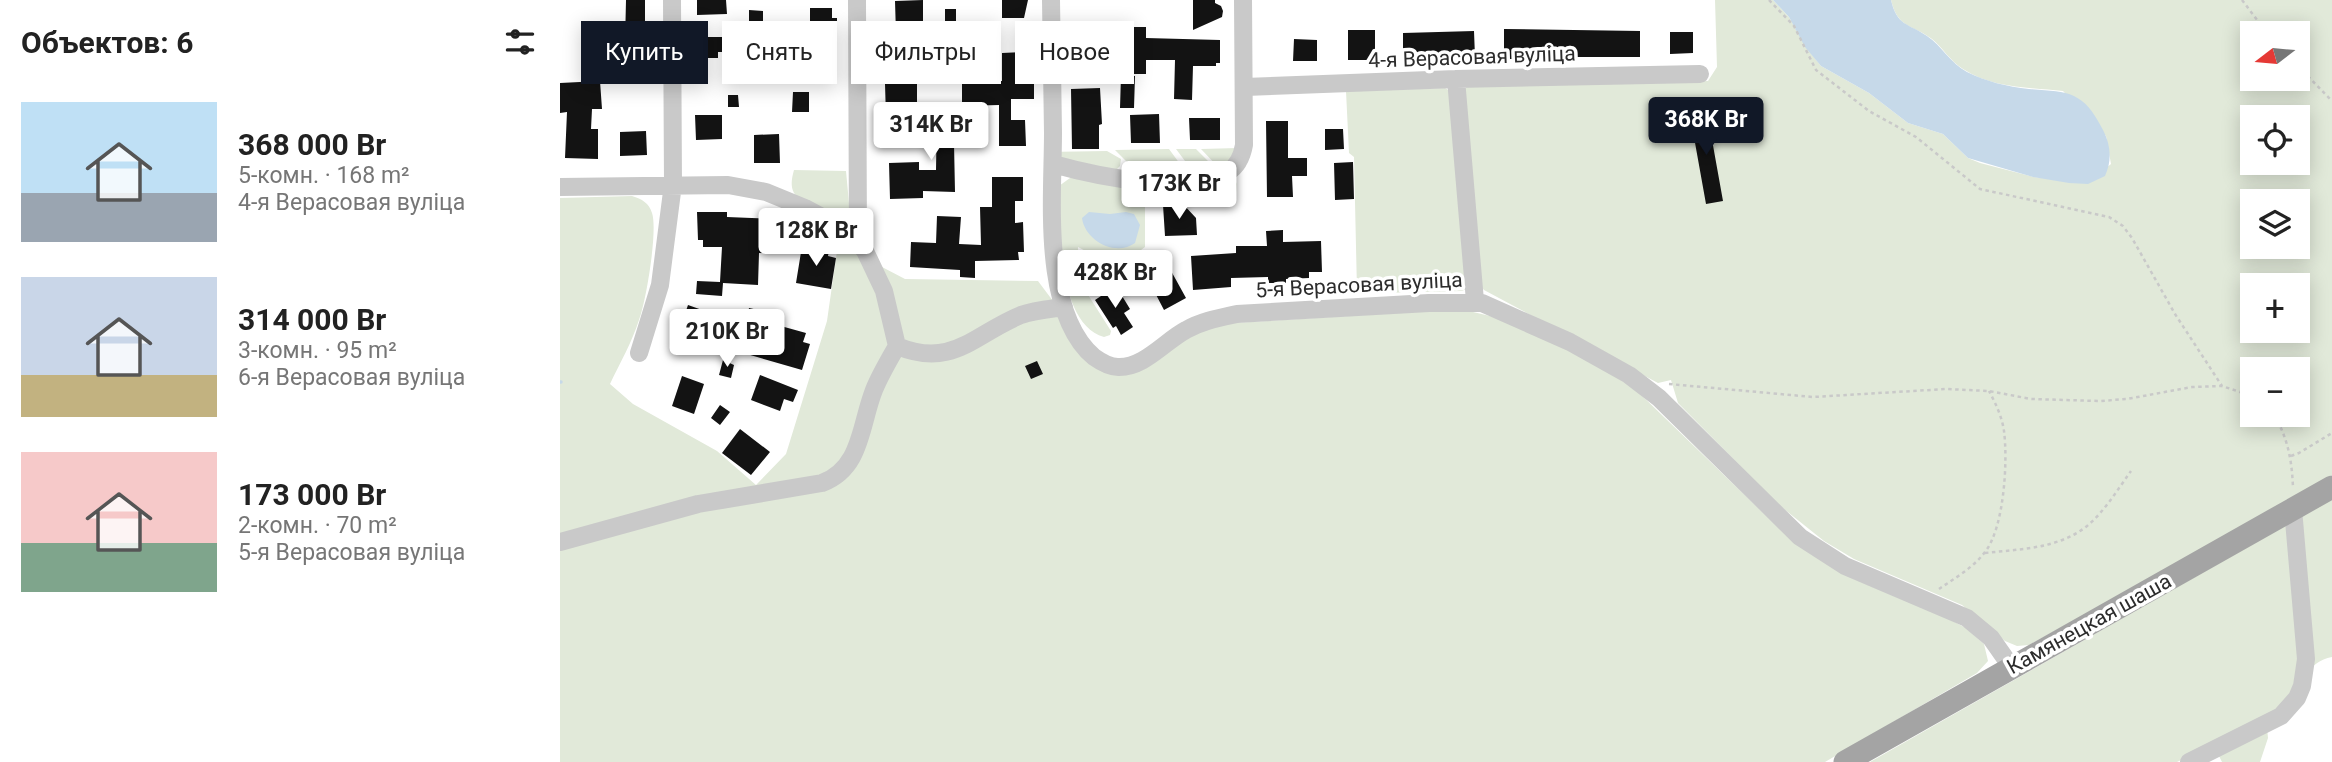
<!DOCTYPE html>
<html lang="ru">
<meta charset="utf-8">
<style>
:root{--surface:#fff;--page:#f2f2f2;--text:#222;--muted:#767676;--accent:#111827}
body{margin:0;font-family:Roboto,sans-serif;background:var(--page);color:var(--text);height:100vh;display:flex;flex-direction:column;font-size:26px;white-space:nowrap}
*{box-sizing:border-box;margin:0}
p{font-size:23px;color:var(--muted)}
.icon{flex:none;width:38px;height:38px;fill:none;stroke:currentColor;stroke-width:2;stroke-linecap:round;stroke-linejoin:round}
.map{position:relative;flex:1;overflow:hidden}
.drawer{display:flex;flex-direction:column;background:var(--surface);width:560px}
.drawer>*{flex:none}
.banner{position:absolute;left:21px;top:21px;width:665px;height:63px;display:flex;gap:14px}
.needle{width:46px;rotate:254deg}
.fabs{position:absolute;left:1680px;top:21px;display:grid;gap:14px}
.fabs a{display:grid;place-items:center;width:70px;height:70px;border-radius:0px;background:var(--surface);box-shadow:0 4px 18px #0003;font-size:35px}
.price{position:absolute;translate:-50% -60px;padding:0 16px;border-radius:7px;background:#fff;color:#222;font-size:23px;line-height:46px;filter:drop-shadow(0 2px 4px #0008)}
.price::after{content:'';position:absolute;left:50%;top:42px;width:21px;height:16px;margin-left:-10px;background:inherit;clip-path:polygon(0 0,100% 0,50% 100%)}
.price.on{background:var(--accent);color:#fff}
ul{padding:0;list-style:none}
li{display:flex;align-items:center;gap:21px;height:175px;padding:0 21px}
li span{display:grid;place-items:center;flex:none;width:196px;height:140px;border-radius:0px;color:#555}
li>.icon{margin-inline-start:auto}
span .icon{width:84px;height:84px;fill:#fffc;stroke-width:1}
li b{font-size:30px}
h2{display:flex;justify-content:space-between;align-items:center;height:84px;padding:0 21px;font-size:30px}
.pill{padding:0 24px;border-radius:0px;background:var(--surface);box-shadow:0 4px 18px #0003;font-size:24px;line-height:63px}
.pill.on{background:var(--accent);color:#fff}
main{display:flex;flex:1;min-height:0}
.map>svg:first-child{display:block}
.green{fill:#e1e9d9;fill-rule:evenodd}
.water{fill:#c6d9e9}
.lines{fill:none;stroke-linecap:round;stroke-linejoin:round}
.stream{stroke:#c6d9e9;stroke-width:3.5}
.building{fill:#131313}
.path{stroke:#c9c9c9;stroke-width:2.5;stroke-dasharray:3.5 3.5;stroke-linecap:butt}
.minor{stroke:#c9c9c9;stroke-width:18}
.major{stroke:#a4a4a4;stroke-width:23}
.labels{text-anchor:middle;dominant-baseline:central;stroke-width:7;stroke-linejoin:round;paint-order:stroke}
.street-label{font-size:21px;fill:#2c2c2c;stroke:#fff}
</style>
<main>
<section class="drawer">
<h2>Объектов: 6<svg class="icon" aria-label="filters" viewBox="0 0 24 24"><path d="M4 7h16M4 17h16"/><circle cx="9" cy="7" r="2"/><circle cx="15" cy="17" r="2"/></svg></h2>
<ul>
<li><span style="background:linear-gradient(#bfe0f5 65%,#9aa5b1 0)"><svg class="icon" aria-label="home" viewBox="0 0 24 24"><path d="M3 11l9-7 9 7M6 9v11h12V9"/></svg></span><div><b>368 000 Br</b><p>5-комн. · 168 m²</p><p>4-я Верасовая вуліца</p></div></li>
<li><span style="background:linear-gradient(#c9d6e8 70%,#c2b280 0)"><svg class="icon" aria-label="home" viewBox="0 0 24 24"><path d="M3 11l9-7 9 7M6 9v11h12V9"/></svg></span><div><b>314 000 Br</b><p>3-комн. · 95 m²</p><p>6-я Верасовая вуліца</p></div></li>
<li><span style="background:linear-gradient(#f6c9c9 65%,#7fa58c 0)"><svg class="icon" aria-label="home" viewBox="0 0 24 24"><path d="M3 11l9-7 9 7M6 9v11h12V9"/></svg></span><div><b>173 000 Br</b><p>2-комн. · 70 m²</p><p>5-я Верасовая вуліца</p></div></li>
</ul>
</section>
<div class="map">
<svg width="1772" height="762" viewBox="0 0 1772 762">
<rect width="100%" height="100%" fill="#fff"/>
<path class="green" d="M1155,0H1213L1229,17L1246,47L1261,66L1309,93L1348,123L1383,134L1408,158L1420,163L1474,177L1528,183L1551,164L1546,136L1503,91C1470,87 1433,89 1403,69C1390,61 1383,48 1372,39C1352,24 1338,29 1331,0H1772V475L1524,615L1469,645L1457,646L1445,641L1402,605L1294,559L1264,541L1219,505L1118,403L1111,380L1098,383L924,290L922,288L904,89L911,84L1148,81L1157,67ZM1692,33H1738V79H1692ZM1692,117H1738V163H1692ZM1692,201H1738V247H1692ZM1692,285H1738V331H1692ZM1692,369H1738V415H1692Z
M885,88L890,91L906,289L902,291L821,293L797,291L794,157L789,153L786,91Z
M678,148L673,163L659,168L641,149Z
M609,149L620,164L622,170L619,175L609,178L572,172L570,165L555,150Z
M616,149H636L649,162L650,171L634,173Z
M547,151L561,159L560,166L556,170L545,172L485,152Z
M234,170L286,171L290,214L284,220C273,220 241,203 234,193C230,186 232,177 234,170Z
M510,178H674L677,184L676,193L585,195V247L557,268L518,247V271L525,290L551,331L550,335L544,337C497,324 499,224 499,186Z
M72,196C82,199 89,203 92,213C98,230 86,302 79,320C72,342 60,363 50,384L73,404L157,451L196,485L226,454L267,321L278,244L345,279L478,281L547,373L657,324L871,311L913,312L930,316L950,322L1033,362L1075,389L1225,534L1294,579L1385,617L1406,628L1424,644L1428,661L1417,673L1265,762H0V198Z
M1772,499V657C1747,662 1744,682 1728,700C1722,707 1713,712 1706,718L1708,738L1700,762H1662L1653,744L1617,762H1310Z"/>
<path class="water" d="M1213,0H1331C1337,26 1348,23 1367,36C1382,46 1390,63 1407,72C1425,81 1448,87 1469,89C1508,92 1523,90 1543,130C1551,145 1552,161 1545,176L1528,184L1509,183L1473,177L1408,158L1383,134L1348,123L1309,93L1261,66L1245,47L1229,17Z
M529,212L550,214L566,212L574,214L580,225L575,243C556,257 525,241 522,218Z"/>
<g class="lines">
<path class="stream" d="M0,382H1"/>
</g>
<path class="building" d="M66,0H85V43H65Z
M137,0H166L167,14L137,15Z
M363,0V23H348L349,46L357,45L363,52L378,51L377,35H385V9H396V21H408V33H395L396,69H384V61L359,62V76H357V117H326L324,51H330V34H336L335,1Z
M442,0H468L464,18H442Z
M633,0H655V3L661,6L663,11L662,17L633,30Z
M250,8H272V18H277V29H273L272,32H261V60L269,61V83L245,82L246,40H203V44L178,43V25L189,26V10L203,11V23L250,22Z
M568,27H586V38L660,40V63H656V66H633L632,100L614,99L615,60H586V74H569Z
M944,29L1080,31V57H969V59H944Z
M788,30H815V60H788Z
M914,31L915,57H843V33Z
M1110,32H1133V53L1110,54Z
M137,37H164V52H158V58H137Z
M734,39L757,40V61H733Z
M514,40H540V46H544V59H540V66H514V59H512Z
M464,52L468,56V81H474V99H451V120H465L466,146H439V105L402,106V83L442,81V53Z
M561,75L575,76L574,108H560Z
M40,81L42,109H32L31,129H38V159L5,158L7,112L0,113V83Z
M540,88L542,124L539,125V149H512L511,89Z
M233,92H249V112H232Z
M168,95H178L179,107H168Z
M377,110L405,111V144L394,143L395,192L363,191V198L330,199L329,163L359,162V170H376Z
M1147,112L1163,201L1146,204L1132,126L1127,127L1125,116Z
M599,114L600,143H571L570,115Z
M135,115H162V139L136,140Z
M629,118H660V140H630Z
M706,121H728V158H747V176H732L733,197H707Z
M765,129H783L784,149L765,150Z
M86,131L87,155L60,156V132Z
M219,134L220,163H194V135Z
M793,162L794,199L775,200L774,163Z
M432,177H463V201H455V223L463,222L464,252H458L459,260L415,261V278L400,277V270L350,267L351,242L376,243L377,216L401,217L399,244L421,245L420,207H432Z
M623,204L636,218L637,235L605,236L603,205Z
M137,212H167V217L214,219L213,253H199L198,285L163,283L162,296L136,294L137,281L160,282L162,247H143V240H138Z
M723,230V242L761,241L762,272H749V278L726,279V283H708V277L671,278V287L633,290L631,256L676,253V246H707L706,231Z
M242,246L269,250L268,256L276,258L271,289L236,283Z
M610,269L626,298L604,310L592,287L603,282L599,275Z
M556,286L570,309L564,313L573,327L561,335L556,326L553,328L535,300Z
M128,305L159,316L152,337L141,334L138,344L117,337Z
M189,308L212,313L210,323L246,333L243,342L250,344L242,370L180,352Z
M163,360L174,365L171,378L159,375Z
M477,361L483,374L471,379L465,366Z
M200,375L238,390L233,402L224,399L220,411L191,400Z
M122,376L144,384L134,414L112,406Z
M160,405L170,412L160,425L151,418Z
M180,429L210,452L191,475L162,453Z"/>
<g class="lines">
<path class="path" d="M1209,0L1234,26L1256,70L1309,111L1356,137L1420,189L1549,217L1563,226L1572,238L1615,314L1662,386
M1682,0L1707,33
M1738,66L1772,101
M1109,384L1253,397L1386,389L1429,391L1471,399L1540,401L1567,399L1632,387L1662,386L1692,396
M1714,415C1728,438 1732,461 1733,488
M1731,456L1739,453L1772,433
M1425,553C1460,549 1498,549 1527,526C1545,511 1558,489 1571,471
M1379,589C1395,578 1413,568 1425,552C1444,528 1448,462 1444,431C1442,417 1436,404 1429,391"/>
<path class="minor" d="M297,0L298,242
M491,0C492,44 492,89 493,133C493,197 481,312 534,357C541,362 549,367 558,367C584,368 605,341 626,330C642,321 659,318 677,314L869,303H922L1010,342L1069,375L1099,398L1240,537L1285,566L1407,618L1431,638L1452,668
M896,79L915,301
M685,87L896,79L1140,74
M493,164C532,175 633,197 668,172C678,166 682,156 684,145L683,0
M0,187L168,185L206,192L245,208L271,222L298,242L305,251L324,291L337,346C329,360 320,375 314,390C300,425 302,468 262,483L138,504L0,542
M337,346C393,369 414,334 461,315C475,310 490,309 504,307
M79,353L100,285L113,184L112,0
M1629,762L1721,716L1737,698L1742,686L1746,659L1733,509"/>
<path class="major" d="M1285,762L1772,487"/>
</g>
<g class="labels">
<g class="street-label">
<text transform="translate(912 57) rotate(-2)">4-я Верасовая вуліца</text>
<text transform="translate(799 285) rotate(-3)">5-я Верасовая вуліца</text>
<text transform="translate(1529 624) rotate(-29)">Камянецкая шаша</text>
</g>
</g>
</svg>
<div class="fabs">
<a><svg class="needle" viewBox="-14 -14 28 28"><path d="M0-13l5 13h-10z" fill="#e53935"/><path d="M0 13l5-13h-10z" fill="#767676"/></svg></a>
<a><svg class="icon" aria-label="locate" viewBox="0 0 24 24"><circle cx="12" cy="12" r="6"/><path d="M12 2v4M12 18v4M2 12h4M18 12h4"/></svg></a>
<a><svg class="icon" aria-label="layers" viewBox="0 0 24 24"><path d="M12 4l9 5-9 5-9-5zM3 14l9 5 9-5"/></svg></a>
<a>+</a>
<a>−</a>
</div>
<b class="price on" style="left:1146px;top:157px">368K Br</b>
<b class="price" style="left:371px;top:162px">314K Br</b>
<b class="price" style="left:619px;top:221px">173K Br</b>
<b class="price" style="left:256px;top:268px">128K Br</b>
<b class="price" style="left:555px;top:310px">428K Br</b>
<b class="price" style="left:167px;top:369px">210K Br</b>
<div class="banner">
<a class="pill on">Купить</a>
<a class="pill">Снять</a>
<a class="pill">Фильтры</a>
<a class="pill">Новое</a>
</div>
</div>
</main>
